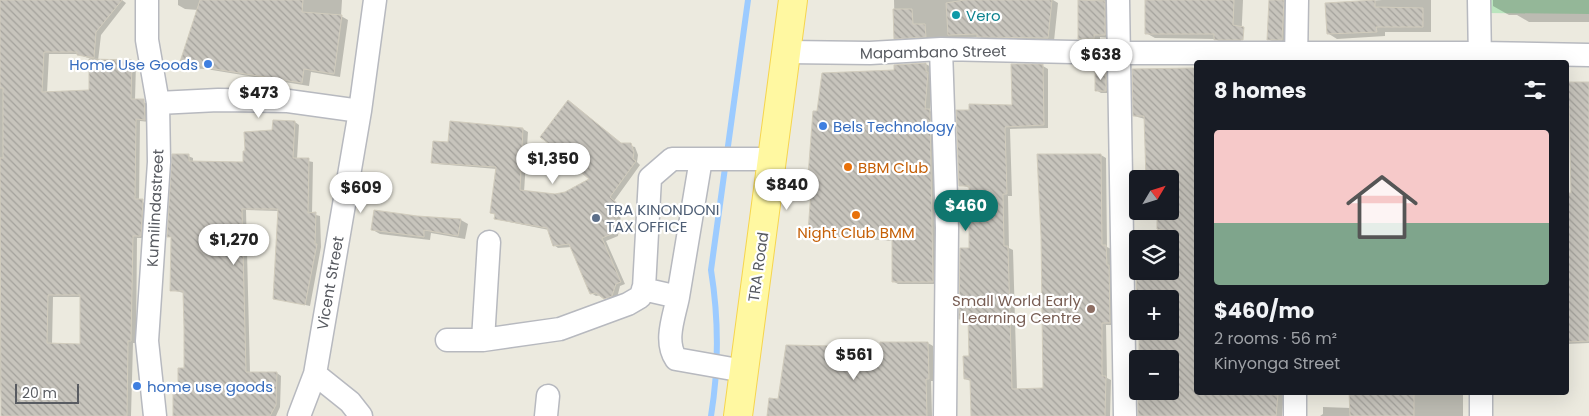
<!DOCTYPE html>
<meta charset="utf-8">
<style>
:root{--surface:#171b24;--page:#242831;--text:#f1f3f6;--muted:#9ea1a6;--accent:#0f766e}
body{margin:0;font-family:Poppins,sans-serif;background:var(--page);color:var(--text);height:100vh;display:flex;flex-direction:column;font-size:19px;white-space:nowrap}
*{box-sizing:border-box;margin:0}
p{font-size:16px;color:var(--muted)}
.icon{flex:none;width:28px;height:28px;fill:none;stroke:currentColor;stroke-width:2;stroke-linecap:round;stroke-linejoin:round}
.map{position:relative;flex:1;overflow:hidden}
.panel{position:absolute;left:1194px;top:60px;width:375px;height:335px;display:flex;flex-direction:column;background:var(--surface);border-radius:5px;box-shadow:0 5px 20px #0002}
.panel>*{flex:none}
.needle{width:32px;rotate:52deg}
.buttons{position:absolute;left:1129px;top:170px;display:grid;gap:10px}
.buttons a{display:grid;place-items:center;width:50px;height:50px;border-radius:5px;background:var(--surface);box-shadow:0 5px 20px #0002;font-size:25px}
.scale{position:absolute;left:15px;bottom:12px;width:64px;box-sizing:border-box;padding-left:5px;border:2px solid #585b61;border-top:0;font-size:14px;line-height:18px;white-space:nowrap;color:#585b61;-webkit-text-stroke:4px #fff;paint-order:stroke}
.price{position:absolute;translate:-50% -42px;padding:0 11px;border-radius:18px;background:#fff;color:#222;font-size:16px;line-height:32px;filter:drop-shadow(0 1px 2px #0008)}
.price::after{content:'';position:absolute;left:50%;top:30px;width:15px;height:11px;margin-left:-8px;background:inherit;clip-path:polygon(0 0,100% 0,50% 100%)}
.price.current{background:var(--accent);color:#fff}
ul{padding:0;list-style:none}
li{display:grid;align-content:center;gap:10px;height:265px;padding:0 20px}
li span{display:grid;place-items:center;height:155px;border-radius:5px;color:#555}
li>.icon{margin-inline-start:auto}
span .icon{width:90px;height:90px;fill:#fffc;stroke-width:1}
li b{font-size:21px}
h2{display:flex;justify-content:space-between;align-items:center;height:60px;padding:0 20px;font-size:21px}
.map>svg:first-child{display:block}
.garden{fill:#bae5be}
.shadow{fill:#0003;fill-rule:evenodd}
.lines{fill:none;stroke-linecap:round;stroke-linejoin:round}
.stream{stroke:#9ccbff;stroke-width:6}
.building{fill:url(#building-back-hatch);stroke:#d1ccbd;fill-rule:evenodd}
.minor-casing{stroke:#b7b9bf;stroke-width:25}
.major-casing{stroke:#f6d54e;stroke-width:30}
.minor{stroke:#fff;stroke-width:22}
.major{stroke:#fff8a1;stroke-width:28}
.culture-dot{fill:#0f9aa8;stroke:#fff;stroke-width:2}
.shop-dot{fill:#3f7fe0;stroke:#fff;stroke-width:2}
.food-dot{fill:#e8710a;stroke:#fff;stroke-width:2}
.service-dot{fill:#5c6f8a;stroke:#fff;stroke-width:2}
.education-dot{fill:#8d6e63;stroke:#fff;stroke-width:2}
.labels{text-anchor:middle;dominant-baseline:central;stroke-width:4.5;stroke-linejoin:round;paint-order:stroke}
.culture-label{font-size:15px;fill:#0d838f;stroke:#fff;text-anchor:start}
.street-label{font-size:15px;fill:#585b61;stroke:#fff}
.shop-label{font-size:15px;fill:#366cbe;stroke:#fff;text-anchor:start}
.food-label{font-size:15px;fill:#c56008;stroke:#fff;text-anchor:start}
.service-label{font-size:15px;fill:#4e5e75;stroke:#fff;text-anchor:start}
.education-label{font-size:15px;fill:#785e54;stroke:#fff;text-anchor:end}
</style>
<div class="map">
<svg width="1589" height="416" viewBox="0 0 1589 416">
<defs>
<pattern id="building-back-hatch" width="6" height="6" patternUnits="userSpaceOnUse" patternTransform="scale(1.25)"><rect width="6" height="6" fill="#c7c4bc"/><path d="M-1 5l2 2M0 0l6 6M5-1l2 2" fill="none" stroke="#a4a29c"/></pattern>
</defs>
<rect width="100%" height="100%" fill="#eceadf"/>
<path class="garden" d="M1486,0H1589V14L1486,13Z"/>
<path class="shadow" d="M0,0H122L126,3L101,35L98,61L131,62L136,64L135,100L149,104L150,122L140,121L139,201L148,204L146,238H137L136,343H133L131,416H2L0,382ZM49,54H77L91,59L90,92L47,93ZM53,297H81V346L52,345Z
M178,0H342L341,16L348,20L340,77L311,72L309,86L206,69L187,68L181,64L198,10L185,9L178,5Z
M894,0H1053L1058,3L1054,41L985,40L980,37L901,41L895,38Z
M1079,0H1111V38L1100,37V42L1085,41L1079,38Z
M1146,0H1243L1241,44H1224L1215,39L1155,38L1146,33Z
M1270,0H1294L1290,44H1277L1268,39Z
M1382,0H1431V32H1385V36L1337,39L1329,34L1327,4Z
M1493,0H1589V22H1529L1517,15H1509L1493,6Z
M926,64L931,67L933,76L930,111L934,113L938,284H898L893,281L894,241L814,235L810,232L813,191L808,189L818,113L896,72Z
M1013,65L1043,66L1048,69V128L1010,129L1012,196H1008L1009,248L1013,250L1017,390L1044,389L1042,236L1038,155H1101L1106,158L1107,247L1111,249L1115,325H1106L1107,378L1111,380L1110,416H972L971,381L965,379L970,357L969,321L960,318L970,249V188L960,185L970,111L1013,106Z
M1196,68V392H1284L1282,416H1139L1140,391H1170V359L1138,337V331H1170V299L1138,271H1170V239H1158V211H1170V179L1145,119L1134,116V71Z
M1106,72L1110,74V93H1101L1096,90Z
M1566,83H1589V343L1566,344V194H1572L1571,116L1566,115Z
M295,122L299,125L297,159L313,162L312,214L320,216L321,247L310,306L274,298L279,211L246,210L250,373H277L281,376L280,407L276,416H174L179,384L186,370L184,293L171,290L173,238L168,236L188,156L193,158V162L244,163L274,131Z
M451,122L523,129L528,132L524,192L555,195L565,193L591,179L622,144L635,147L638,155L637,162L640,165L614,201L622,208L618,236L606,241L625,284L620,286L617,298L610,300L601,295L596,296L591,293L572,247L558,248L554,245L549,230L495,219L496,215L492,212L497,169L437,164L432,162L449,143Z
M417,218L461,220L468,224L465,239L431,233L430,240L380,234L373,230Z
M928,343L933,346L934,381H931L932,416H768L779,401L882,348Z
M1351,392H1463V416H1320L1323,414V407L1351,408Z"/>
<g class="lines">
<path class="stream" d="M711,416C719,367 719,320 711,270L748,0"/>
</g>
<path class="building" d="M0,0H122L96,32L94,58L77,55V52H44L42,92L89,90V59L132,60L131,99H144L145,120L136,119L135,199H143L141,236H133L131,341H128L127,416H1L0,158H3V88H0ZM48,295H80V344L47,343Z
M200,0H303L302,12L342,15L334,74L304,69L302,83L202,67V65H179Z
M965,0H1052L1048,38L977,37V34L948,35L946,3Z
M1078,0L1105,1V35H1094V39H1078Z
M1145,0H1234L1233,25L1244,27L1243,40H1214V34H1145Z
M1269,0H1284L1282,40H1267Z
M1375,0V7L1423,8V27H1376L1377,32L1327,34L1325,3Z
M893,9H912L913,24H925L926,37L894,39Z
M926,63V72H928L925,109H930L933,282H892V240L808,233L811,190L807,189L813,111H817L822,73L894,70V65Z
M1011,64H1043L1044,125L1005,127L1007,194H1003L1004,246H1008L1012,389L1043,388L1041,236L1037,154H1101L1102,245H1106L1107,265H1109L1110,323H1102V376H1106L1105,416H971L970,379H964L963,356H969L968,319H959L960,248H969V186H959L956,110H969V104L1012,105Z
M1196,68V392L1278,395L1276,416H1138V392L1170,393V359H1139V331H1170V299H1138L1137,323L1136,265L1138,264V271H1170V232L1157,229V211H1170V179H1146L1144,116H1133L1132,69Z
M1106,70V91H1095V71Z
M1566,82H1589V341L1566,342V193H1571L1569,104H1566Z
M568,100L621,143H631L634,152L633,159L636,161L610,197L618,204L614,233L602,238L621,282L616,284L612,296L604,299L596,293L590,294L569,244L553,246L547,228L494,219L495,214L490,213L496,167L431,163L433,141L448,142L450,121L523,128L520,190L555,194L565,192L589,179L564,158L565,156L540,137Z
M273,120L295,121L293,158H309L308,213L316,212L315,244H317L305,305L273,299L278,209H242L246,372H277L276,405L270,416H173V383H178V368H184V328L183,291H170L171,237H167L172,154H189V161L243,162V151H245L244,132L272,130Z
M374,210L417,216L461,219L458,236L424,230V237L371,230Z
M880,342H928L929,379H926L927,416H767L769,398L778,399L786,345L880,347Z
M1349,392H1414V416H1350Z"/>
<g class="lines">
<defs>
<path id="minor" d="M147,0V40L158,103L159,162L147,341L155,416
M1118,0L1125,416
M1479,0L1480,62
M941,49L947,228L945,416
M787,52L870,53L941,49L1118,53H1480L1589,55
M1296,62L1297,0
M158,103L218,100L288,101L360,111
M643,289L678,297L701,159
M678,297C674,317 664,341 676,359L744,371
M447,340H483L560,329L628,304L640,297L644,288L650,178L672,159H772
M483,340L489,242
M315,374L350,402L361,416
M299,416L315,374L360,111L375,0
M546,416L548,396
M1295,416V392
M1481,416V392"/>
<path id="major" d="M738,416L793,0"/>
</defs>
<use href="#minor" class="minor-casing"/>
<use href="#major" class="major-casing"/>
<use href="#minor" class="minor"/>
<use href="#major" class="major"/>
</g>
<circle class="culture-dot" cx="956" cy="15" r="5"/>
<g class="shop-dot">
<circle cx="208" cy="64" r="5"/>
<circle cx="823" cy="126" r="5"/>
<circle cx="137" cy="386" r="5"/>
</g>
<g class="food-dot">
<circle cx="848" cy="167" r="5"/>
<circle cx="856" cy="215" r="5"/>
</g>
<circle class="service-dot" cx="596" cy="218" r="5"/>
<circle class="education-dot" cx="1091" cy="309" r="5"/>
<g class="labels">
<g class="culture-label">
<text x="966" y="15">Vero</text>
</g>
<g class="street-label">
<text transform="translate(933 52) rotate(-1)">Mapambano Street</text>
<text transform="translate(155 208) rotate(-87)">Kumilindastreet</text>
<text transform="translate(758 267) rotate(-82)">TRA Road</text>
<text transform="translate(330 283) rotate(-80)">Vicent Street</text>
</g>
<g class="shop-label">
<text x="198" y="64" text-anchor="end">Home Use Goods</text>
<text x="833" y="126">Bels Technology</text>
<text x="147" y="386">home use goods</text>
</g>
<g class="food-label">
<text x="858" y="167">BBM Club</text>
<text x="856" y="232" text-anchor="middle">Night Club BMM</text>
</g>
<g class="service-label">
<text x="606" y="209">TRA KINONDONI<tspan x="606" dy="17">TAX OFFICE</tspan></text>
</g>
<g class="education-label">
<text x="1081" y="300">Small World Early<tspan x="1081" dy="17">Learning Centre</tspan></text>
</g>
</g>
</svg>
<div class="buttons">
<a><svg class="needle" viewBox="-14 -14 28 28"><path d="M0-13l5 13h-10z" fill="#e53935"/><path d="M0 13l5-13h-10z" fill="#9ea1a6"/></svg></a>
<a><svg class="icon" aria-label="layers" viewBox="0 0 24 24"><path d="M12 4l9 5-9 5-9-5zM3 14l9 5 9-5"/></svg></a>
<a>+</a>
<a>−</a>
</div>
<div class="scale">20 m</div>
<b class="price" style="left:1101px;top:81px">$638</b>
<b class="price" style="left:259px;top:119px">$473</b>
<b class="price" style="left:553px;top:185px">$1,350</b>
<b class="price" style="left:787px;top:211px">$840</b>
<b class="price" style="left:361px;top:214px">$609</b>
<b class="price current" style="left:966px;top:232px">$460</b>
<b class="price" style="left:234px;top:266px">$1,270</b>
<b class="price" style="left:854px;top:381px">$561</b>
<section class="panel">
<h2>8 homes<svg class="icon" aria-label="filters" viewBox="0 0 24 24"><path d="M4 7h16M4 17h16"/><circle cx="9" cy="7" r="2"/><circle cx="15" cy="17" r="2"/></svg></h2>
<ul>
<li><span style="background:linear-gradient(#f6c9c9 60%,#7fa58c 0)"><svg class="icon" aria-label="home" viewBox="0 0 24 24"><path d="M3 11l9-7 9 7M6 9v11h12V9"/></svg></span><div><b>$460/mo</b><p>2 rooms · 56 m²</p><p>Kinyonga Street</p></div></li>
</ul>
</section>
</div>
